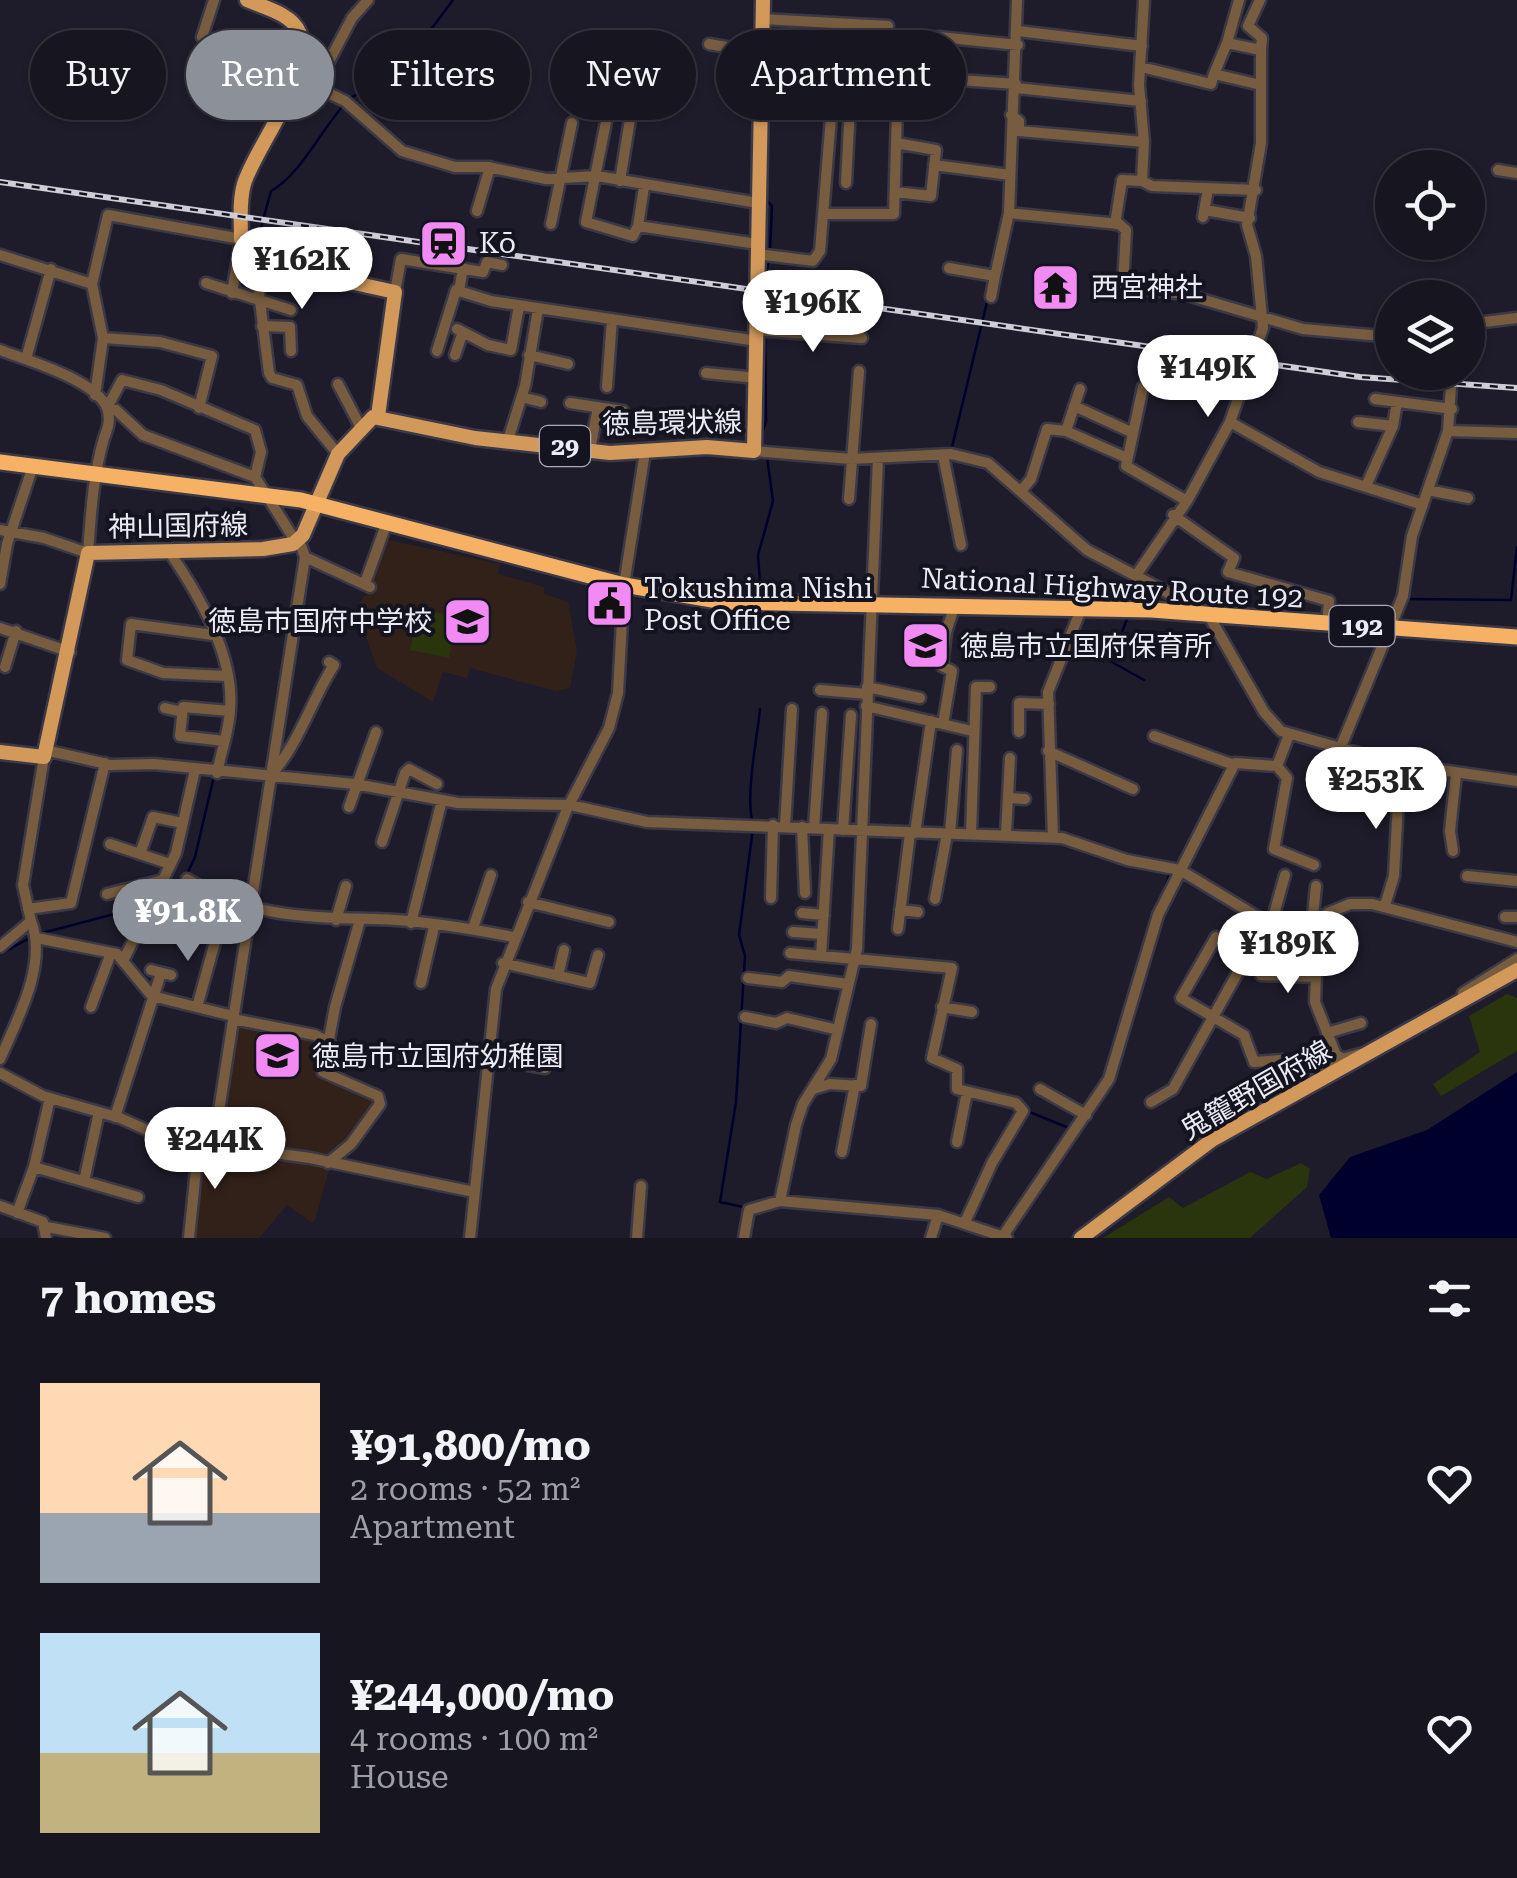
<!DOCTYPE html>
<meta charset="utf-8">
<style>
:root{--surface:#161520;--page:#1f1e29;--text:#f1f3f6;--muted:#9e9fa5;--line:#35343e;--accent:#8c9099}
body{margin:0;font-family:"Roboto Serif","Noto Sans JP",serif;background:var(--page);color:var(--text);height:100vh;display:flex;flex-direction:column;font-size:38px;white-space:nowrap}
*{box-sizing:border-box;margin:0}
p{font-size:32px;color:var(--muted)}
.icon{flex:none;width:55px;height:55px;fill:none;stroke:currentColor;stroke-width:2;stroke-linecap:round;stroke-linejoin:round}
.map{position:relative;height:1238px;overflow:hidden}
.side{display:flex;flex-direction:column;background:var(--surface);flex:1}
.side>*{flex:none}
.guide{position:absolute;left:30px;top:30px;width:1000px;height:90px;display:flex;gap:20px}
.tools{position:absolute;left:1375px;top:150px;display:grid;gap:20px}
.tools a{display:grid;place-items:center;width:110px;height:110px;border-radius:50%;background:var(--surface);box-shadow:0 2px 8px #0004,0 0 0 2px var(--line);font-size:50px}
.price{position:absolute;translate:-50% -85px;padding:0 22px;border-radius:35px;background:#fff;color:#222;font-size:32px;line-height:65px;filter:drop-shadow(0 2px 5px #0008)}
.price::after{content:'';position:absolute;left:50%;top:60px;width:30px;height:22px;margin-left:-15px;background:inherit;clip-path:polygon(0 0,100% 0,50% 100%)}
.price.on{background:var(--accent);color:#fff}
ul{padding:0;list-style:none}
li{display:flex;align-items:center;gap:30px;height:250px;padding:0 40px}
li span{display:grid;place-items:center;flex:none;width:280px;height:200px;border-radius:0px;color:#555}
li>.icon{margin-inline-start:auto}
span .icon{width:120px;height:120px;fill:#fffc;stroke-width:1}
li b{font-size:42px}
h2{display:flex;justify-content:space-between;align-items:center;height:120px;padding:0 40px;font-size:42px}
.chip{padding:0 35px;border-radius:45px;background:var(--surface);box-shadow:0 2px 8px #0004,0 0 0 2px var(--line);font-size:35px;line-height:90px}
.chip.on{background:var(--accent);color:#fff}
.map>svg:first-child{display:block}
.education{fill:#322119}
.green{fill:#2a340d}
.water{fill:#00002d}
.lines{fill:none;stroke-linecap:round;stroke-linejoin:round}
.stream{stroke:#00002d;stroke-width:2.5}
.minor-casing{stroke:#3b3946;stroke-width:15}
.major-casing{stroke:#3b3946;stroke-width:19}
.highway-casing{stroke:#3b3946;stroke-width:20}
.minor{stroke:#775c3f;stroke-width:10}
.major{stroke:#d2995a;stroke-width:14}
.highway{stroke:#f6b164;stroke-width:15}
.rail-casing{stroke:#cfcdd8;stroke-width:6}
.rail{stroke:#141320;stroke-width:2.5;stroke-dasharray:8;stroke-linecap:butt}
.labels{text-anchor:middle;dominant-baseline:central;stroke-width:8;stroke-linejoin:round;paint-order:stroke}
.shield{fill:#141320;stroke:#abaab5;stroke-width:2.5}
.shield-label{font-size:25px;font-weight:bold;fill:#ecebf5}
.poi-label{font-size:28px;fill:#ecebf5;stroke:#141320;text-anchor:start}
.street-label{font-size:28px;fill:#ecebf5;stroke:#141320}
</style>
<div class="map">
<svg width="1517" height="1238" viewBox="0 0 1517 1238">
<rect width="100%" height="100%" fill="#1e1c2a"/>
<path class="education" d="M384,539L500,564L498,574L544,587V594L568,602L577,651L570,688L556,691L470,668L467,678L443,672L433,702L377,668L356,609L368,590Z
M235,1023L322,1042L324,1078L375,1097V1105L360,1132L325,1160L221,1142L218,1135Z
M202,1144L330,1166L315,1220L311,1222L287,1205L259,1238H192Z"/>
<path class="green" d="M419,608L457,617L449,658L410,650Z
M1507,994L1517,998V1051L1441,1096L1433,1084L1480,1052L1469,1016Z
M1301,1163L1310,1169L1307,1187L1250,1238H1103L1169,1197L1183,1208L1250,1172L1267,1179Z"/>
<path class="water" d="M1517,1072V1238H1331L1319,1195L1350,1157L1427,1130Z"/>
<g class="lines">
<path class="stream" d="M348,100L408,60L453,0
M767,165L768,89
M764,197L772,206L770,251
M257,242L271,191C299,176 320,132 343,106
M765,280L769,258
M764,293L765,325
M760,439L766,421L765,333
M938,450L952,447L988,298
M761,595L758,555L773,501L767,457
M1408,599L1511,600L1517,547
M200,613L205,628
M1128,617L1110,661L1144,680
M211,640L218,655
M1290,740L1321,748
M752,820C746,792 757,739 760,709
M187,874L195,857L214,776
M1164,892L1170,872
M152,904L175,898L183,881
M42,933L145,906
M0,954L30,938
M1027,1111L1069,1128
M743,1207L720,1202L736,1102L745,956L739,935L753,828"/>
<defs>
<path id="minor" d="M1260,0L1248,26L1262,38L1261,50
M762,19L888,26
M1018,31L1142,46
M939,37L1018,45
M1227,43L1239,0
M709,44L761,53
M210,46L202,37L214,0
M760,66L1016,84
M1141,67L1211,84L1214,74L1261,85V50L1227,43L1214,74
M591,69L638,82
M295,77L345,101L402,151L455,167H488L546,179L597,176L758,203
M317,84L352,18L368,0
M1016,88L1141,101
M631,105L610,102L586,222L633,236L638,226
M574,109L608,117
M1011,115L1019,121V131L1144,142L1139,85L1144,0
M934,165L1010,175
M1498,170L1517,173
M620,181L636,82
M1142,181L1152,186L1256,190
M846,183L852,69
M644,187L638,226L757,244
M895,192L931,196L936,150L896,143
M1205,210L1250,218
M477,211L490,167
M1009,213L1119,224L1126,230L1123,286L1184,294L1303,329L1392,337
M823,214H894L897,110
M1203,217L1208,189
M551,224L572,123
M1115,224L1122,180L1142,181L1144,142
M259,248L255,261L269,373L272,378L297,385L307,416L338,454
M757,254L813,261L820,251L835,69
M0,255L92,284
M463,268L459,291L491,301L757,341
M949,268L995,276L1009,213L1017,0
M206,283L291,310
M395,292L401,259L483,272L487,262L502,265
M991,297L995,276
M1468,324L1517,318
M262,326L290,327L291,351
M457,329L488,345L511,350L519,306
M757,330L862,338
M850,337L852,317
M103,338L160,342L212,356L199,408
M0,350C26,360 96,380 107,408C111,419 108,428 104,438C93,476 91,513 88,553L44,538L0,530
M437,351L456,290
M455,355L463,332
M529,355L568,364
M26,359L51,269
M706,373L757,378
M338,384L360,426
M607,387L612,319
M1143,387L1126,466L1187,501
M95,395L103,338L92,284L108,215L241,239L232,293
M522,397L541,402
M1375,399L1452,409
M570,403L623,411
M1074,406L1131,432
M1230,422L1319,472L1423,505
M1358,422L1393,426L1397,402
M1066,431L1080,389
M1448,431L1517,433
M508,440L525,386L538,309
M590,450L598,407
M754,451L851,459L951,454L988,463L1087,550L1208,614L1264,712L1281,731L1393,763L1517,781
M943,455L961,545
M255,477L143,435L116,410L107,408L122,380L161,390L255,430L261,452L255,477L296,542
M1366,486L1393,426
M1428,490L1468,498
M1021,491L1031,479L1047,429L1066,431L1127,458
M849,499L859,371
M1173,515L1234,558L1228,572L1329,601L1327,623
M299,540L305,557L370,587
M168,550C198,593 235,655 230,710C229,731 221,752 217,773
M1137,574L1187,501L1230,422L1263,328L1256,256L1247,225L1261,143V85
M365,583L387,522
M0,584L7,544L33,466
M0,628L70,652
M213,635L131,624L127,660L163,673L226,676
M5,667L16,631
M867,687L920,698
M820,690L867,694
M866,706L972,731
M165,708L182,712
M943,724L952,671L942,666L946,632L955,605
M1019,732V703L1049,704
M1154,736L1234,765
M224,741L180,736L183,707L230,711
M1340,749L1403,596L1412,536L1448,431L1451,386
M45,750L111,765L154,764L355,784L458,803L570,805L647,822L1062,838L1127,860L1180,870L1271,925L1294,933H1304L1328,913L1350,904H1372L1517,942
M1048,751L1133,789
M1277,766L1287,778L1274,849L1314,865
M270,776C299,744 311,701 334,665L329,662
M1008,798L1025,799
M349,807L376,732
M785,826L792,709
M802,827L805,893
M814,828L822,713
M843,830L851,715
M915,833L931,721
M950,834L957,750
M971,834L976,687H990
M1006,834L1010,758
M1053,837L1048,692L1082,607
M382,842L405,773L409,769L437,784
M110,844L170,864
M1453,851L1450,831L1456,774
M140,854L153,817L183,823
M1467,876L1517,881
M187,879C249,917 303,917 374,919C420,920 468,928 513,937
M107,894L163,880L176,853L195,770
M771,898L773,825
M935,899L947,834
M528,902L609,922
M1385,905L1394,876L1400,765
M28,909L71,903L105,763
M900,910L918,912
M802,913L824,915
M1505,917H1517
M185,920L201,888
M336,920L346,886
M1318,921L1315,1002L1336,1055L1342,1058
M411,923L442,800
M1271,925L1285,875
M1312,926L1316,886
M473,928L491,875
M898,929L910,833
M793,932L822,934
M37,938L117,954L152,996L233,1016
M0,947L31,921L23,885L44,757
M790,953L952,968L932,1058L957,1069V1089L1016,1103L1023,1111L992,1163L966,1220
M821,956L829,829
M1247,956L1216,937L1181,998L1244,1035L1254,1062L1282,1060L1297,1072L1360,1054
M124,959L150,907
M503,963L590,983L598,955
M151,970L171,975
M1261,975L1316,977
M1273,975L1282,929
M558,976L564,950
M748,978L782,982L789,976L847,984
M421,983L434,927
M1463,993L1517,959
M91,1007L111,953
M197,1007L218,931
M942,1007L972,1012
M745,1017L776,1023L787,1018L838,1030
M233,1019L315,1035L330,1043
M1327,1033L1361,1023
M488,1058L545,1068
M0,1059C17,1020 48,964 31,921
M0,1073L43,1096L120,1118L165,1138L310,1158L474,1192
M861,1086L871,1024
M813,1089L830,1084L860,1086
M1040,1089L1086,1115
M50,1098L34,1167L138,1197
M1151,1102L1173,1089L1266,922
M115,1117L161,973
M957,1142L967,1092
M214,1143L305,557
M842,1152L855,1085
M328,1163L351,1144L380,1104L378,1096L323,1072L335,1007L360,920
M84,1181L99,1112
M780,1201L796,1125L803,1104L831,1059L857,949L878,459
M0,1206L43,1222L46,1238
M17,1213L34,1167
M47,1227L105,1238
M1003,1236L1109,1079L1158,915L1235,763L1277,766L1289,735
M189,1238L199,1141
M470,1238L496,989L567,809L609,728L618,693L624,585L645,452
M637,1238L641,1186
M744,1238L749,1210L780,1201L938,1215L1007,1238
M931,1238L938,1215"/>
<path id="major" d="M247,0C263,7 292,14 299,32C316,73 255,147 244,184C239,201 241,221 241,239L327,277L395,292L378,416
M0,752L44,757L88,553L263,549L293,544L303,535L338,454L373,417L475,438L610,453L707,447L754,451L763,0
M1081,1238L1212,1140L1517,970"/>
<path id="highway" d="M0,462L301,500L624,585L724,602L1151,610L1517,637"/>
</defs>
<use href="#minor" class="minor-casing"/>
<use href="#major" class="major-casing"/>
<use href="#highway" class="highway-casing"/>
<use href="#minor" class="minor"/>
<use href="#major" class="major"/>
<use href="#highway" class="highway"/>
<defs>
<path id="rail" d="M0,182L1360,377L1517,388"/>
</defs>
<use href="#rail" class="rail-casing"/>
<use href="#rail" class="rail"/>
</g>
<defs>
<symbol id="station-square" viewBox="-11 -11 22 22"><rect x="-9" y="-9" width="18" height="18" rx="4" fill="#f28af3" stroke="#141320"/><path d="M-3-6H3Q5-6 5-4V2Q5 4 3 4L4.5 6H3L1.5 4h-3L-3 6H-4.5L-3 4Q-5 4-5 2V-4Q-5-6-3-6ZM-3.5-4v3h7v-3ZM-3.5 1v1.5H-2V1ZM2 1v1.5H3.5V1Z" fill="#111"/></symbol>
<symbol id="temple-square" viewBox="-11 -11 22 22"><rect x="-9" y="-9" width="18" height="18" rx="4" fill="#f28af3" stroke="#141320"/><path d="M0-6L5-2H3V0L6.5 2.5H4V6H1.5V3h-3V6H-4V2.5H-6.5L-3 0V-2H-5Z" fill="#111"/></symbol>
<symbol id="civic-square" viewBox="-11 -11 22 22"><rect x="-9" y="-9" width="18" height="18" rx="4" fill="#f28af3" stroke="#141320"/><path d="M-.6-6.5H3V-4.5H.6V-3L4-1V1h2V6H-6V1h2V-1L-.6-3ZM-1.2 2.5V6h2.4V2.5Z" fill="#111"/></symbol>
<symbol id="school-square" viewBox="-11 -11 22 22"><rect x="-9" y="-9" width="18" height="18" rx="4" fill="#f28af3" stroke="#141320"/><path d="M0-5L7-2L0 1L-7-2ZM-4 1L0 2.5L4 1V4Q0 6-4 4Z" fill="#111"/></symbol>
</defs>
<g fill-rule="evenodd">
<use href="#station-square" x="416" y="216" width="55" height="55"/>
<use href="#temple-square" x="1028" y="260" width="55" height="55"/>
<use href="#civic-square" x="582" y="576" width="55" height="55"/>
<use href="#school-square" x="440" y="594" width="55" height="55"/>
<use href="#school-square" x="898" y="618" width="55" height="55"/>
<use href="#school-square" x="250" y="1028" width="55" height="55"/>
</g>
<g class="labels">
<g class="shield">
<rect x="540" y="426" width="50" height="40" rx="8"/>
<rect x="1329.5" y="606" width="65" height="40" rx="8"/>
</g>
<g class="shield-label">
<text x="565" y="446">29</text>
<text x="1362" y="626">192</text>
</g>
<g class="poi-label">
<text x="479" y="243">Kō</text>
<text x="1091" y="287">西宮神社</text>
<text x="644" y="588">Tokushima Nishi<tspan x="644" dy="32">Post Office</tspan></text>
<text x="432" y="621" text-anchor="end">徳島市国府中学校</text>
<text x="960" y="646">徳島市立国府保育所</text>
<text x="312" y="1056">徳島市立国府幼稚園</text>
</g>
<g class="street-label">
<text transform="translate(672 423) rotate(-1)">徳島環状線</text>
<text transform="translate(178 526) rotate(-1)">神山国府線</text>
<text transform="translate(1112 588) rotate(3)">National Highway Route 192</text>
<text transform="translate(1256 1090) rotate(-30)">鬼籠野国府線</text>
</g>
</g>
</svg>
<div class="tools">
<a><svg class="icon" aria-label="locate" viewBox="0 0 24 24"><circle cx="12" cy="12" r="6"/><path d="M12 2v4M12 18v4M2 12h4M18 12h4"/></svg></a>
<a><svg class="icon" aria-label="layers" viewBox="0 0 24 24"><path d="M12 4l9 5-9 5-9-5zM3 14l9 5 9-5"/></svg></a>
</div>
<b class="price" style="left:302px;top:312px">¥162K</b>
<b class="price" style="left:813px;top:355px">¥196K</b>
<b class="price" style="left:1208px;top:420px">¥149K</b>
<b class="price" style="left:1376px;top:832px">¥253K</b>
<b class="price on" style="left:188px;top:964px">¥91.8K</b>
<b class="price" style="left:1288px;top:996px">¥189K</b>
<b class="price" style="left:215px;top:1192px">¥244K</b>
<div class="guide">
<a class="chip">Buy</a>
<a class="chip on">Rent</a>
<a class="chip">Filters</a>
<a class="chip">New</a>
<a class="chip">Apartment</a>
</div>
</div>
<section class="side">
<h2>7 homes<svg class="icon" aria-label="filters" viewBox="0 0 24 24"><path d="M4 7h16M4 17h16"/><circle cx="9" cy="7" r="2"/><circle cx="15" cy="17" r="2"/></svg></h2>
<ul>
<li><span style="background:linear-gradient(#ffd9b3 65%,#9aa5b1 0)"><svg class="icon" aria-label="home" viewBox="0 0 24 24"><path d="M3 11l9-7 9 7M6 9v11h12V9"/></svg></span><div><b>¥91,800/mo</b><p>2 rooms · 52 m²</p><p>Apartment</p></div><svg class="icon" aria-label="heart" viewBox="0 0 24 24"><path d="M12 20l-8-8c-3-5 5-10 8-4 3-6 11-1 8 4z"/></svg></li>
<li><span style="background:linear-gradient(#bfe0f5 60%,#c2b280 0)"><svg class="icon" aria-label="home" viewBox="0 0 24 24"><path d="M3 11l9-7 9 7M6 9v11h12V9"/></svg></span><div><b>¥244,000/mo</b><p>4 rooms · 100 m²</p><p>House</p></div><svg class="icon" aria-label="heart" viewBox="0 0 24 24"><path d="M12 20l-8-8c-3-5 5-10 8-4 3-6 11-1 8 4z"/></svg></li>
</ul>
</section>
